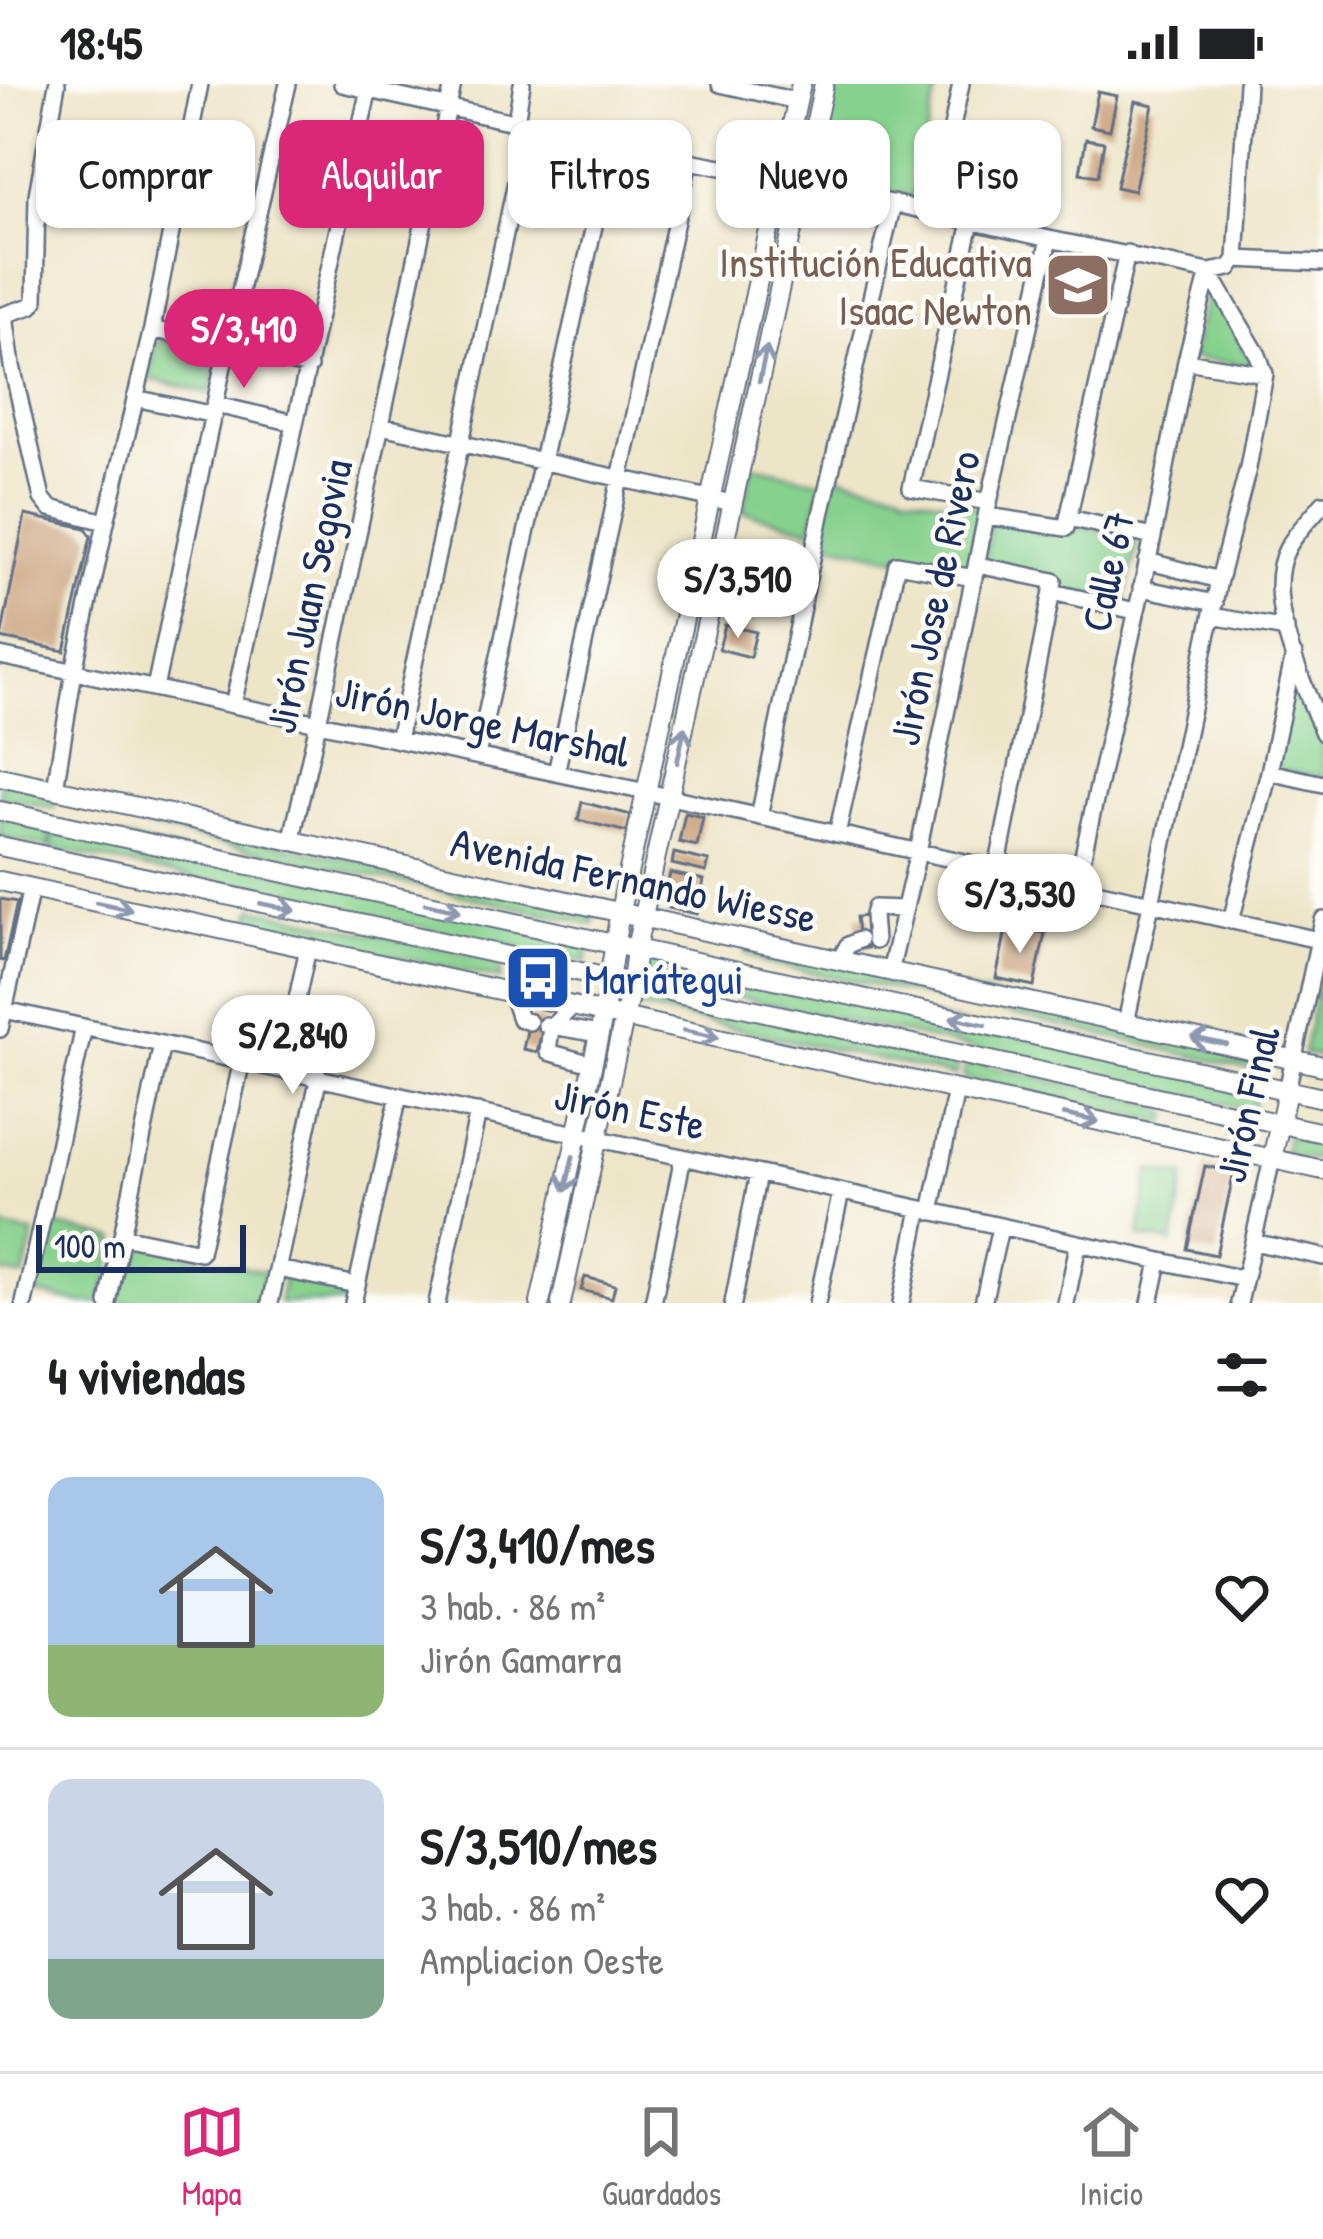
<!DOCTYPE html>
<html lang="es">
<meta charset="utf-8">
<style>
:root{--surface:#fff;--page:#f6f6f6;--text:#202124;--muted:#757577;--line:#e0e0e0;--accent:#db2777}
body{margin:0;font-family:"Patrick Hand",sans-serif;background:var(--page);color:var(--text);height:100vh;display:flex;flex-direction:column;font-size:45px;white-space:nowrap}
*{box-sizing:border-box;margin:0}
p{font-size:39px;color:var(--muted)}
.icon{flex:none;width:66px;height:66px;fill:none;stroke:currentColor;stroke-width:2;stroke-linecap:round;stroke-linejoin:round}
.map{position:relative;height:1219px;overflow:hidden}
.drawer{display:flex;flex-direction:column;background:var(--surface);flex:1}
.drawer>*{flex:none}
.banner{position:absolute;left:36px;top:36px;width:1251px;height:108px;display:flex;gap:24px}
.scale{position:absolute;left:36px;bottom:30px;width:210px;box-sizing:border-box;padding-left:12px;border:6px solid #1b2f5e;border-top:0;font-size:33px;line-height:42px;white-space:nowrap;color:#1b2f5e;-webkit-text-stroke:9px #fdfcf7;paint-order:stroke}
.price{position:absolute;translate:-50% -102px;padding:0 27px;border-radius:42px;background:#fff;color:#222;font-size:39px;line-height:78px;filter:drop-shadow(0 3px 6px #0008)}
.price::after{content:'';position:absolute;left:50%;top:72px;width:36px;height:27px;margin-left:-18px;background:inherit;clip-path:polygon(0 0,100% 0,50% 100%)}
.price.on{background:var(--accent);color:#fff}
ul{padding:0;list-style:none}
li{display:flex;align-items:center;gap:36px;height:300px;padding:0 48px}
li+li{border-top:3px solid var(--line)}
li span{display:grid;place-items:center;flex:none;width:336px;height:240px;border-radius:24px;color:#555}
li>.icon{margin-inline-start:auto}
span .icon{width:144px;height:144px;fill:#fffc;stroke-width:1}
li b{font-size:51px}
h2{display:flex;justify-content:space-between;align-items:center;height:144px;padding:0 48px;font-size:51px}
.pill{padding:0 42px;border-radius:24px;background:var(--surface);box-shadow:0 3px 9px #0004;font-size:42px;line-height:108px}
.pill.on{background:var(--accent);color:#fff}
.status{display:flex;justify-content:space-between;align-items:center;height:84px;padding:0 60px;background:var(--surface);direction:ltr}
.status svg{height:33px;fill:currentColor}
.tab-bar{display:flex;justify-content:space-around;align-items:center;height:168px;border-top:3px solid var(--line);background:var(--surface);font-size:33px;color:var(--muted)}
.tab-bar a{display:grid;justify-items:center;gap:6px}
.tab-bar .on{color:var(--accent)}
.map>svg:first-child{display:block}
.green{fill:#87d18e;stroke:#518076;stroke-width:3}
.building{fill:#c79e78}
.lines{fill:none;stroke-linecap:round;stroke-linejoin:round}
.minor-casing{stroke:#646f83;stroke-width:20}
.major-casing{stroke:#646f83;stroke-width:22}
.minor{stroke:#fff;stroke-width:15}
.major{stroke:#fff;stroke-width:18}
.oneway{stroke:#8d97ae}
.labels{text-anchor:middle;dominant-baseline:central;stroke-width:9;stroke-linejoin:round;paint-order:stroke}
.education-label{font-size:42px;fill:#785e54;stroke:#fdfcf7;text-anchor:end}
.street-label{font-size:42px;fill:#1b2f5e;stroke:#fdfcf7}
.transit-label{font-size:42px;fill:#164399;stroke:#fdfcf7;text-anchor:start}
</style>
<div class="status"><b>18:45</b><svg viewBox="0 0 49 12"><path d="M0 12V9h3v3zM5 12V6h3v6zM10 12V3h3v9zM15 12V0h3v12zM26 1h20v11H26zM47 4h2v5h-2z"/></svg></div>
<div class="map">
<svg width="1323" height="1219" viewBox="0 0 1323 1219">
<rect width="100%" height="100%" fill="#fdfcf7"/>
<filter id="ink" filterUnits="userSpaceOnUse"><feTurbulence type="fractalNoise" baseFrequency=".00833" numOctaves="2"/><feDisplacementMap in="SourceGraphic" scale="24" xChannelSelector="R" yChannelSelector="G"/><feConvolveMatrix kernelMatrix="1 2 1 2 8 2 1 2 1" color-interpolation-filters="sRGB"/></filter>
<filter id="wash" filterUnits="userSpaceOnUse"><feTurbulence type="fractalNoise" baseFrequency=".004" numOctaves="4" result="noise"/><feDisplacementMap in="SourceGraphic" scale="48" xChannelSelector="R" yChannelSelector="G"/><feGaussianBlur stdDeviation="2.7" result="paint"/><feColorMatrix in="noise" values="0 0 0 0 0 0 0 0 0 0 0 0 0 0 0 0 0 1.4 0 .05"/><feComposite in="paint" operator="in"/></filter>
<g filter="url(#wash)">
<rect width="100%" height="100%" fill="#ede5c8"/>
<path class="green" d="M836,0H938L913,112L815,92Z
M1212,207L1251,276L1252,282L1191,274L1207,208Z
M158,255L220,270L210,309L149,295Z
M752,381L822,398L811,445L743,428Z
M833,391L902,406L903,409L978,423L981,425L970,482L967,485L890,472L819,456Z
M991,436L1072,439L1138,456L1124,520L1056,504L985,477Z
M1302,597L1323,658V693L1271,685L1290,600Z
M0,697L56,709L54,724L0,713Z
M0,729L53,740L48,763L0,753Z
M128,730L596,826L593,840L145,743Z
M56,740L591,855L586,878L51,764Z
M253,824L489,875L502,885L500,895L249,841Z
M747,862L974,908L971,921L764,879L745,869Z
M639,867L1256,1006L1253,1026L637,891Z
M1323,874V974L1303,970Z
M643,906L959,975L955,992L639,924Z
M981,909L1264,975L1261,988L979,922Z
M967,977L1154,1019L1169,1030L1166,1039L963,994Z
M1287,1052L1323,1060V1078L1284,1069Z
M1150,1086L1185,1092L1173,1159L1139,1153Z
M48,1140L116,1155L102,1219H80L34,1209Z
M0,1143L34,1150L24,1193L0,1188Z
M130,1157L273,1190L266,1219H113L126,1159Z
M284,1193L349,1205V1219H279Z"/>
<g id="blocks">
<path class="building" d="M1098,8L1117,12L1110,46L1091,42Z
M1135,17L1153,21L1134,107L1116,103Z
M1086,55L1104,58L1098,92L1080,89Z
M25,431L86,444L91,452L65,567L1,554Z
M725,541L756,548L750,573L719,565Z
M582,718L631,731L627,748L578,736Z
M685,729L703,733L697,762L679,758Z
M674,769L709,777L706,788L672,780Z
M670,789L704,796L697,830L668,824L664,816Z
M0,815L17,818L4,877L0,876Z
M868,832L872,863L860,865L856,833Z
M1007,841L1045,849L1034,902L996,894Z
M530,934L544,937L537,968L523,965Z
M1205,1082L1234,1088L1216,1171L1187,1165Z
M585,1193L615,1201L612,1214L581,1206Z"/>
</g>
</g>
<g filter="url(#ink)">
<use href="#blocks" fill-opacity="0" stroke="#646f83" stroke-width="3"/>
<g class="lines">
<defs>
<path id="minor" d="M342,0L689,77L781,94L1049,155L1209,188L1230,184L1236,175L1247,0
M720,0L797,17
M516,38L522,0
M934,130L961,0
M971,138L911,404L989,418
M1236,175L1323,179
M0,232L31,222L35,217L37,111L57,0
M5,232L12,282L42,414L50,424L106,438
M152,245L309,283
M1186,277L1265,290
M135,314L214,331
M216,321L295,339
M381,342L732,419
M1323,419C1311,434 1296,448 1287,465C1261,513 1305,602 1323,649
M987,432L1066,444L1127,169
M1069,434L1153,453
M1147,477L1219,496
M978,481L1054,497L997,785
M1141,504L1215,519
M1052,508L1135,527
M1212,532L1286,545
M0,572L670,713L1323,857
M155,604L227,263L288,0
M233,621L370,0
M398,656L528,41
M477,672L612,60
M1269,688L1323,700
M556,689L689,77
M55,704L74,587L106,438L152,245L200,0
M759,733L821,431L893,119
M837,750L897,480L974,494
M291,758L318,639L453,0
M1076,803L1153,453L1186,277L1209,188
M1231,837L1269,688L1294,571
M875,857L873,831L875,824L904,825
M839,877L848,861L859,856
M890,888L918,768L989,418L1049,155
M511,908L520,935L529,938
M574,921L551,943L548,968L592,980
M0,925L1244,1195
M1126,939L1219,496L1248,384L1265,290L1258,271L1209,188
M546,941L599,950
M0,945L31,804
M282,984L308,864
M1287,1007L1323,836
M931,1128L956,1006
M122,1152L200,1168L242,976
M1253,1158L1323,1173
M278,1185L357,1201
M24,1219L84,943
M108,1219L162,960
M270,1219L319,992
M353,1219L399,1011
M437,1219L478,1028
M653,1219L683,1073
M733,1219L758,1090
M817,1219L841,1108
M901,1219L920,1125
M983,1219L1000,1144
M1066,1219L1078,1161
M1150,1219L1159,1178
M1239,1219L1272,1075"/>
<path id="major" d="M0,693L1323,982
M0,727L1323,1014
M0,762L1323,1049
M0,797L1323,1086
M1272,1075L1287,1007
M540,1219L604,928L620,827L801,0
M561,1219L632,899L636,864L824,0"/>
</defs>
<use href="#minor" class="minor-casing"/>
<use href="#major" class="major-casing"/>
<use href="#minor" class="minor"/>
<use href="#major" class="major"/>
</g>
<defs><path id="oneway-shaft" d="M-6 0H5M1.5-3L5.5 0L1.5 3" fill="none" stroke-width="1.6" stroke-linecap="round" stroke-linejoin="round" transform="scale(3)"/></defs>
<g class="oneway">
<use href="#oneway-shaft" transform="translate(763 280) rotate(-78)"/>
<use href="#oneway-shaft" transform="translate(681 661) rotate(-78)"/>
<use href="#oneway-shaft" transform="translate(114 822) rotate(12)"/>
<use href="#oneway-shaft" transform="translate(278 823) rotate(12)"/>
<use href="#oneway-shaft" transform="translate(443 823) rotate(12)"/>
<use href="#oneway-shaft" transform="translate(968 937) rotate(-168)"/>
<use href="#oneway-shaft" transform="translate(701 950) rotate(12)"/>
<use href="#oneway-shaft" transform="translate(1209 957) rotate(-168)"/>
<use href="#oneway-shaft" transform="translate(1081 1034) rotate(12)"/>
<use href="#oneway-shaft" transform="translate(569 1090) rotate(103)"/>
</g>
</g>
<defs>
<symbol id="school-square" viewBox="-11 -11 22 22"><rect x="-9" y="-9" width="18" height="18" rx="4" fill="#8d6e63" stroke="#fdfcf7"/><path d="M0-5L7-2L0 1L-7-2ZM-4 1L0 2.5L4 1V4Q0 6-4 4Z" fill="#fff"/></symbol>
<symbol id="bus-square" viewBox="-11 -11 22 22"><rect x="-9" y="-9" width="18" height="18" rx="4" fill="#1a4fb4" stroke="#fdfcf7"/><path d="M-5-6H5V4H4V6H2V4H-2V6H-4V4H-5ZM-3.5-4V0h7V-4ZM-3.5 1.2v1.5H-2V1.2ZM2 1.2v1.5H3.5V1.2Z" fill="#fff"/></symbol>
</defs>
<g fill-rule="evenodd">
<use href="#school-square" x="1040" y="163" width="76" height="76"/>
<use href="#bus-square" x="500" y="856" width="76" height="76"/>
</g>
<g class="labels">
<g class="education-label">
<text x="1032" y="177">Institución Educativa<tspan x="1032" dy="48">Isaac Newton</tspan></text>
</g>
<g class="street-label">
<text transform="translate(1107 487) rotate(-78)">Calle 67</text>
<text transform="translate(308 512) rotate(-78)">Jirón Juan Segovia</text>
<text transform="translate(934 514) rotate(-78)">Jirón Jose de Rivero</text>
<text transform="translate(483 637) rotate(12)">Jirón Jorge Marshal</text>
<text transform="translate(634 795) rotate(12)">Avenida Fernando Wiesse</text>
<text transform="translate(1247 1020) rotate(-77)">Jirón Final</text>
<text transform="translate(630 1025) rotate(12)">Jirón Este</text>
</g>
<g class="transit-label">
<text x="584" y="894">Mariátegui</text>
</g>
</g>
</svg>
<div class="scale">100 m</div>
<b class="price on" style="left:244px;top:307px">S/3,410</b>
<b class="price" style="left:738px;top:557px">S/3,510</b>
<b class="price" style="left:1020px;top:872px">S/3,530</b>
<b class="price" style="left:293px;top:1013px">S/2,840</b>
<div class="banner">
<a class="pill">Comprar</a>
<a class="pill on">Alquilar</a>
<a class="pill">Filtros</a>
<a class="pill">Nuevo</a>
<a class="pill">Piso</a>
</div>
</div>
<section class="drawer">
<h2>4 viviendas<svg class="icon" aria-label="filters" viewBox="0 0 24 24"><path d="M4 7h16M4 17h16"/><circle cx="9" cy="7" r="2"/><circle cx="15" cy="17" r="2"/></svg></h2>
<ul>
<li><span style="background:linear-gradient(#a9c7e8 70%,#8fb573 0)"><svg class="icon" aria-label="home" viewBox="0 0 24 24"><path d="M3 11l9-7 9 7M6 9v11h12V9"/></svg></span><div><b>S/3,410/mes</b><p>3 hab. · 86 m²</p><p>Jirón Gamarra</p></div><svg class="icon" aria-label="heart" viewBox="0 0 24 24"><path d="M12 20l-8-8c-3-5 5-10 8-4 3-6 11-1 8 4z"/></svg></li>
<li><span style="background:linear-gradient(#c9d6e8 75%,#7fa58c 0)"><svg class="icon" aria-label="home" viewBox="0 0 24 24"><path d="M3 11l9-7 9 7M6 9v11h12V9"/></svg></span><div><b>S/3,510/mes</b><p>3 hab. · 86 m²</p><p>Ampliacion Oeste</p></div><svg class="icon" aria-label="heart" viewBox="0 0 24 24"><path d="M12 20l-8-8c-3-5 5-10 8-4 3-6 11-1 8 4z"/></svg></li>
</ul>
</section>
<nav class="tab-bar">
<a class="on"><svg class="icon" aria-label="map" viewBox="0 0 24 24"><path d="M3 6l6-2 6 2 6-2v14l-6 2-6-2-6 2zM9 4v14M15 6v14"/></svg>Mapa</a>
<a><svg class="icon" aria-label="saved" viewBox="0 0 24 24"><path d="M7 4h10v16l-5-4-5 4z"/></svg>Guardados</a>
<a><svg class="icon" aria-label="home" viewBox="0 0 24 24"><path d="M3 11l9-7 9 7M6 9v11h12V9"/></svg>Inicio</a>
</nav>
